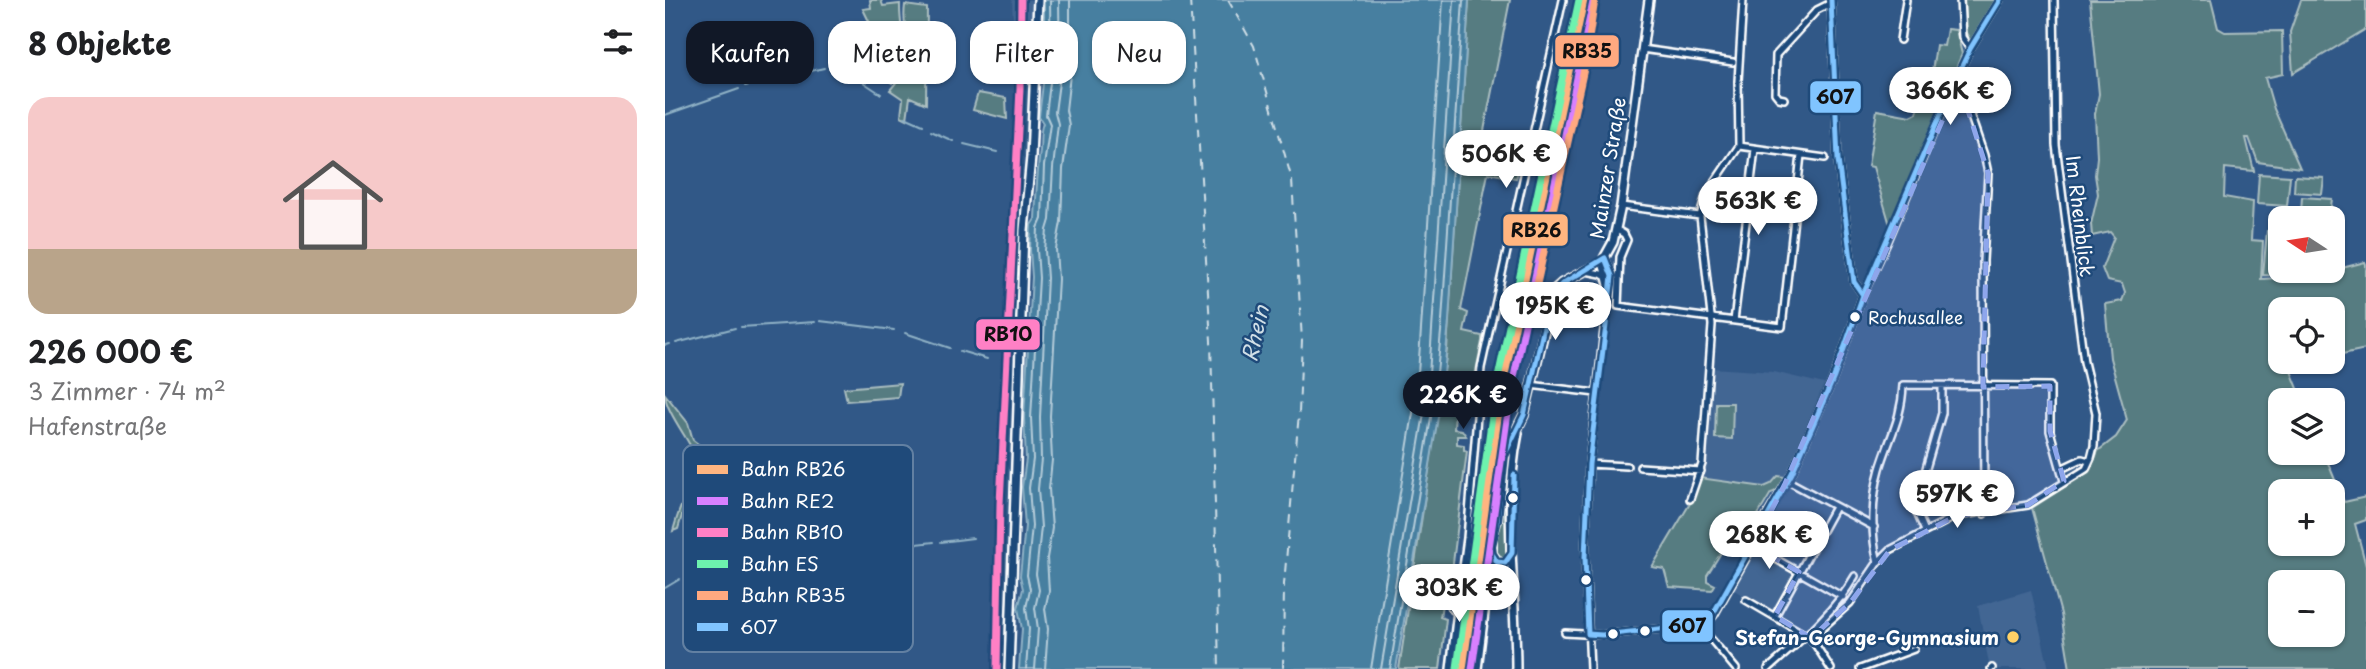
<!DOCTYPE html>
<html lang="de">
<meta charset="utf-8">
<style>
:root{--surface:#fff;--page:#f6f6f6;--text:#202124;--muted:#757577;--accent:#111827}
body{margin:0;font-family:"Playpen Sans",sans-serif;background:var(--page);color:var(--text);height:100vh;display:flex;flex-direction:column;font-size:26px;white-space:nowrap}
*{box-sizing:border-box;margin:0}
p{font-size:23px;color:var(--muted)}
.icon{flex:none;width:38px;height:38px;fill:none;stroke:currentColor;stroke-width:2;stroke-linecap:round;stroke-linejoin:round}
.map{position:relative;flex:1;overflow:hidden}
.panel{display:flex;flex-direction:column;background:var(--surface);width:665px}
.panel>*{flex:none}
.banner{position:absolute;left:21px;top:21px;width:665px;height:63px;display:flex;gap:14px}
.needle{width:46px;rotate:282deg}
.tools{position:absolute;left:1603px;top:206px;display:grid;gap:14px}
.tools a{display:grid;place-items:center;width:77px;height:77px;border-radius:14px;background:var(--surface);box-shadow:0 2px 5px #0004;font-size:35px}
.price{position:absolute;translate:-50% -60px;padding:0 16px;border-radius:24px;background:#fff;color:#222;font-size:23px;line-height:46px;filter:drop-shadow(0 2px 4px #0008)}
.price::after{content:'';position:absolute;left:50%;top:42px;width:21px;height:16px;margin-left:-10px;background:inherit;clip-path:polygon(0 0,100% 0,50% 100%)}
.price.selected{background:var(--accent);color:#fff}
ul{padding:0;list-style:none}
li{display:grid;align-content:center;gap:14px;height:371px;padding:0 28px}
li span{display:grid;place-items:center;height:217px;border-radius:21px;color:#555}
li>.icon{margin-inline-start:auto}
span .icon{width:126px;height:126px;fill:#fffc;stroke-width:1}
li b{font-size:30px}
h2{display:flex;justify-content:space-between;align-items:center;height:84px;padding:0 28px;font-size:30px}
.chip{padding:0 24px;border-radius:21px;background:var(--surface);box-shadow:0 2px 5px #0004;font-size:24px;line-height:63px}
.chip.selected{background:var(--accent);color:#fff}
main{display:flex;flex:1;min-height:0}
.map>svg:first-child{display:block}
.built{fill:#426693}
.green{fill:#577c81;stroke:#abbec0;stroke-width:2;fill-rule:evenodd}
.water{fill:#467fa0;stroke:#90b2c6;stroke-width:2}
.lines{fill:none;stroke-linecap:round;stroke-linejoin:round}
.shore{stroke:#b5ccd9;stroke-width:2}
.stream{stroke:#90b2c6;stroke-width:2}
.ferry{stroke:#d1dfe7;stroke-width:2;stroke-dasharray:9 7;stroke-linecap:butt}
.minor-casing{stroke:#fff;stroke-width:10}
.major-casing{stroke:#fff;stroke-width:12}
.minor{stroke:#1f4a7a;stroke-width:5}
.major{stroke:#1f4a7a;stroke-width:7}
.bus-1-casing{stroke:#1f4a7a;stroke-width:10}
.bus-1{stroke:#80c4ff;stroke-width:5}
.rail-1-casing{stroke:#1f4a7a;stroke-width:12}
.rail-2-casing{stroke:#1f4a7a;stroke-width:12}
.rail-3-casing{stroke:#1f4a7a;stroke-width:12}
.rail-4-casing{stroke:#1f4a7a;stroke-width:12}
.rail-5-casing{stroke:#1f4a7a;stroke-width:12}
.rail-1{stroke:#ffb580;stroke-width:7}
.rail-2{stroke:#d880ff;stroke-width:7}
.rail-3{stroke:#ff80c5;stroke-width:7}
.rail-4{stroke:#6df2ae;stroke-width:7}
.rail-5{stroke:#ffa980;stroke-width:7}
.marked{fill:#8ea6ec;fill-opacity:0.2;stroke:#8ea6ec;stroke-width:5;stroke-dasharray:14 9;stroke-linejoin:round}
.bus-dot{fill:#fff;stroke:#1f4a7a;stroke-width:2.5}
.poi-dot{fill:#ffd166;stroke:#1f4a7a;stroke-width:2.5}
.labels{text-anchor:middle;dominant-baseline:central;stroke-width:5;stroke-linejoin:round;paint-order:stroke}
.bus-label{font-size:17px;fill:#fff;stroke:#1f4a7a;text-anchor:start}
.street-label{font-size:19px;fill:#fff;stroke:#1f4a7a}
.poi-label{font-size:19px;font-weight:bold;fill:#fff;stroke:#1f4a7a;text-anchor:end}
.water-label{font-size:21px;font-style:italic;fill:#d1dfe7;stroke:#1f4a7a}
.key{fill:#1f4a7a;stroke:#6280a2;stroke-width:2}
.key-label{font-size:19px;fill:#fff}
.line-badge{stroke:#1f4a7a;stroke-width:2.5}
.pale-badge-label{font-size:19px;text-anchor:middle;font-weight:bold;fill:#111}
</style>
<main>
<section class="panel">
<h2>8 Objekte<svg class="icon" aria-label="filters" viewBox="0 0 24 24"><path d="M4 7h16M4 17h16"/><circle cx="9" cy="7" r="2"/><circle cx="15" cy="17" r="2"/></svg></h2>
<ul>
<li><span style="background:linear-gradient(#f6c9c9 70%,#b9a48a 0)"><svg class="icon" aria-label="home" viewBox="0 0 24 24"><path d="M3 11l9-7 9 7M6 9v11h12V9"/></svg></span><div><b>226 000 €</b><p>3 Zimmer · 74 m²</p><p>Hafenstraße</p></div></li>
</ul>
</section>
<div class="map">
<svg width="1701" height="669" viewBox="0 0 1701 669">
<rect width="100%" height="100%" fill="#315887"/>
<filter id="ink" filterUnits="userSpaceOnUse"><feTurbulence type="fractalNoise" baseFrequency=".0143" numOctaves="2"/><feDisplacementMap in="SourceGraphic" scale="14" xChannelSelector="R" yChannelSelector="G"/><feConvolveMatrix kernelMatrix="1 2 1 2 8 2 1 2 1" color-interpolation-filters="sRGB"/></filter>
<g filter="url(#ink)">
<path class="built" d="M347,0H368L367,42L349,39Z
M1046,368L1109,372L1159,384L1120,477L1113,476L1106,484L1099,487L1035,478L1041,462Z
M1089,550L1129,573L1108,612L1067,589Z
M1366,590L1384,669H1325L1313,606Z"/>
<path class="green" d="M205,0H216L218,6L235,4C234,35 248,54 227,83L218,77H209L207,80L199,74L195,78L192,75L200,71L220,72L218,50L198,9L206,8Z
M804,0H845L813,161L854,169L851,178L823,173L796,310L803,313L799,332L817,336V341L808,386L802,385L798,407L802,412L790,411L789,429L797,430L801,436H792V444L799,445V450L802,451L785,587L782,592H779L775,617L781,619L775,669H734L782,350Z
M1299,0H1332L1306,42L1300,31Z
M1425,0H1546L1553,28L1560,32L1617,31L1618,74L1600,78L1609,109L1635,168L1593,162L1584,138H1581L1589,171L1560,168L1559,197L1588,202L1586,240L1598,241L1596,279C1633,278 1665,272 1700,262L1701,264V349L1668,356V310H1615V362H1639L1632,364L1626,371L1638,401H1615V453H1659L1679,502L1701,497V520L1690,524L1701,566V669H1405L1396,614L1367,508L1425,470L1433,451L1451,437L1462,420L1445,358L1440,304L1457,301L1460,293L1457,284L1442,281L1437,268L1449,237L1445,232L1427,236L1426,224L1433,194L1430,175L1432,157L1430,114L1434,94ZM1615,492H1668V544H1615ZM1615,583H1668V635H1615Z
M1636,0H1701V29L1628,73L1625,32Z
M240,5L262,8L261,104L245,97L242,119L236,116L238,99L225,90C257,54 235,42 240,5Z
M1282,29L1291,30L1297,54L1225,225L1208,167L1203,166L1212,110L1246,116L1252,113L1256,98L1263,99L1271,45L1279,46Z
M313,93L341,98L342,119L308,110Z
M1594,174L1625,176L1622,206L1592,204Z
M1630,176L1659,178L1657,194L1629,192Z
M1637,197L1667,199L1665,214L1636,212Z
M1602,231L1615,232V271H1628L1627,276L1598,275Z
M235,383L233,397L182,401L179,388Z
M0,394L23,423L28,440L38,448L39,458L35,480L29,492L22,498L13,529L8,531C11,521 14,509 19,500C29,481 35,468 31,447H26C18,432 0,408 0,394Z
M1051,403H1068L1067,439L1050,438Z
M844,455L847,456L844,553L842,557L835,559L828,549L842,456Z
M1113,476L1120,477C1117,484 1114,491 1106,493L1077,542L1066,537L1042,575V581L1050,585L1047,590L1004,587L999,569L987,567L1027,500L1035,478L1099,487L1106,484Z"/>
<path class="water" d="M379,0H804L784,321L778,385L796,390L793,402L776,399L731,669H354L357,629L353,608L358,589L355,576L360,526L357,487L361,459L359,418L367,277L365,250L366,225L370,219C371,196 372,174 375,151C376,141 374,133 378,123L374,117L379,75Z"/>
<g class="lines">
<path class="shore" d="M361,669L364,629L361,608L365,589L362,575L367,526L364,488L368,459L366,418L374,278L372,250L373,228L377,219L379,166L385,124L381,115L386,75L385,0
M370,669L373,629L370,608L374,590L371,574L376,527L373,489L376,459L375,417L382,278L380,250L382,230L385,220L388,168L393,124L390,112L395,75L394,0
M380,669L383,629L380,609L384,591L382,558L387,528L384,489L387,460L385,416L393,279L391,249L396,222L398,169L404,125L401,110L405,75V0
M706,669L752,389L778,0
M716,669L763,390L789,0
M725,669L769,399L773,392L771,384L777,321L798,0"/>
<path class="stream" d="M164,69L192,78L216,94
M80,86L159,68
M0,115L74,89
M240,117L258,125
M266,131L288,141
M299,144L332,152
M155,321L229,330
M76,327L150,322
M240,333L285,348
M11,343L70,328
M0,345L5,344
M295,351L322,359
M137,532L203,548
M276,542L308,538
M79,543L130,532
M216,548L269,542
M51,557L73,546
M20,576L47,559
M0,588L15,579"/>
<path class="ferry" d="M525,0L546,341L554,669
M563,0L589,46L627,180L637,340L634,413L619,584L618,669"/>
<defs>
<path id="minor" d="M1166,0L1173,160L1189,282L1198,295
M1295,0L1297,37L1305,49
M1235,40L1241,0
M977,49L1068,62
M1290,81L1294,82L1319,155L1323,173L1318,261L1319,514
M1119,99L1114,98L1110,93L1111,55L1152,10L1166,3
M1074,146L1160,158
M956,206L1035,216
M952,230L959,234L962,240L955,257L953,306L1117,327L1136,155
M937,262L943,285
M921,271L936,274L943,278
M1069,321L1090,149
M865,385L931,393
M924,464L962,466
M975,467L1036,471
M1396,469L1417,459L1424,461
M1123,481L1209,527
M1025,499L1037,464L1047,325L1035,216L1041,195L1074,146L1073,81L1078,0
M1260,531L1251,511V503L1277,413V386
M1088,546L1178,597
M1213,562C1205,533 1207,497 1215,469C1224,438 1237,419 1238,385L1385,386V431L1399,481
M794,597L802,538L816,368L898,0
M785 604a7 7 0 1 1 14 0a7 7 0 1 1-14 0Z
M1081,600L1146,638L1166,669
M1110,616L1170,507
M1038,624L1040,632L1071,669
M900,633L937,635L1033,625L1044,621L1049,615L1085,551L1092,532L1127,473L1169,377L1198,295L1222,243L1290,81L1305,49L1335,0
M1146,638L1185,603L1213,562L1225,550L1291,516L1363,505L1421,469L1426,458L1429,446L1431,413L1419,362L1391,145L1389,0
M785,669L792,611
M813,669L825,573L826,567L832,562
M925,669L920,557L924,464L940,320L947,276L940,258
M1103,669C1135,641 1169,613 1190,576
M1195,669L1249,649
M1326,669L1327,668"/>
<path id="major" d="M847,586L841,572L827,554V537L832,520L839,456L859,415L889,290L897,283L937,262L948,242L956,206L984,0
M344,669L359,230L366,157L373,0
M851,669C851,591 837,510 853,433"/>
</defs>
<use href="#minor" class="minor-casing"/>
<use href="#major" class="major-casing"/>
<use href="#minor" class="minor"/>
<use href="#major" class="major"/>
<defs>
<path id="bus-1" d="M1166,0L1173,160L1189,282L1198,295
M849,475L847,553L840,563L832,562L827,554L826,546L832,520L839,456L859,415L886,296L897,284L940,258L947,276L924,464L920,557L923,634L937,635L1033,625L1044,621L1127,473L1169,377L1198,295L1290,81L1305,49L1335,0"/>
</defs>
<use href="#bus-1" class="bus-1-casing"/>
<use href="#bus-1" class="bus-1"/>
<defs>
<path id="rail-1" d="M798,669L837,389L919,0"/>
<path id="rail-2" d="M807,669L846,391L928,2"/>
<path id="rail-3" d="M332,669L335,504L355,88L356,0"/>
<path id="rail-4" d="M792,668L831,387L914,0"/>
<path id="rail-5" d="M867,307L920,64L930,0"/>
</defs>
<use href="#rail-1" class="rail-1-casing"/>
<use href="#rail-2" class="rail-2-casing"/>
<use href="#rail-3" class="rail-3-casing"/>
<use href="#rail-4" class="rail-4-casing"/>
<use href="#rail-5" class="rail-5-casing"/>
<use href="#rail-1" class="rail-1"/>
<use href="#rail-2" class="rail-2"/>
<use href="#rail-3" class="rail-3"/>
<use href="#rail-4" class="rail-4"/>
<use href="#rail-5" class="rail-5"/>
</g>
</g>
<path class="marked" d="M1294,82L1323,173L1318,387L1385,386V431L1399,481L1363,505L1291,516L1225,550L1185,603L1146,638L1110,616L1134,572L1088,546L1119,486Z"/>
<g class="bus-dot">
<circle cx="1190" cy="317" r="6"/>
<circle cx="848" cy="498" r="6"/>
<circle cx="921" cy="580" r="6"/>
<circle cx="980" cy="631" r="6"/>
<circle cx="948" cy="634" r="6"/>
</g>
<circle class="poi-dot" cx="1348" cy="637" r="7"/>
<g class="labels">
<g class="bus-label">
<text x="1203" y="317">Rochusallee</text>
</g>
<g class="street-label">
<text transform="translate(942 168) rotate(-81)">Mainzer Straße</text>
<text transform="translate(1416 216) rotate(83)">Im Rheinblick</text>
</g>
<g class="poi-label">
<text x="1334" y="637">Stefan-George-Gymnasium</text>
</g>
<g class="water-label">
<text transform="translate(589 333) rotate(-77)">Rhein</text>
</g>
</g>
<rect x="18" y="445" width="230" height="207" rx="10" class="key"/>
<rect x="32" y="465" width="31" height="9" fill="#ffb580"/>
<rect x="32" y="497" width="31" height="8" fill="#d880ff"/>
<rect x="32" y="528" width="31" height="9" fill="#ff80c5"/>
<rect x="32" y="560" width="31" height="8" fill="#6df2ae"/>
<rect x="32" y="591" width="31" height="9" fill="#ffa980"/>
<rect x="32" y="623" width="31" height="8" fill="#80c4ff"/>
<g class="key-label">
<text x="75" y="476">Bahn RB26</text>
<text x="75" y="508">Bahn RE2</text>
<text x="75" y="539">Bahn RB10</text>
<text x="75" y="571">Bahn ES</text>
<text x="75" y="602">Bahn RB35</text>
<text x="75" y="634">607</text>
</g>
<g class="line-badge">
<rect x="889" y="34" width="66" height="34" rx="7" fill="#ffa980"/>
<rect x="1144" y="80" width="53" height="34" rx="7" fill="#80c4ff"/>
<rect x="837" y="213" width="67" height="34" rx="7" fill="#ffb580"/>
<rect x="310" y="318" width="66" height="33" rx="7" fill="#ff80c5"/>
<rect x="996" y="609" width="53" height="34" rx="7" fill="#80c4ff"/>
</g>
<g class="pale-badge-label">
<text x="922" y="58">RB35</text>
<text x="1170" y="104">607</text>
<text x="871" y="237">RB26</text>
<text x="343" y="341">RB10</text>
<text x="1022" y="633">607</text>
</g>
</svg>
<div class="tools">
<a><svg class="needle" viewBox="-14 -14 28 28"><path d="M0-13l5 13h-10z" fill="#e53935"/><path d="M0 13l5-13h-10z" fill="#757577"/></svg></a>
<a><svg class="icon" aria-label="locate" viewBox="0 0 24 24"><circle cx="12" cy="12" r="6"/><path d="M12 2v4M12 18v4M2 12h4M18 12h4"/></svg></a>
<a><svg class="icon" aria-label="layers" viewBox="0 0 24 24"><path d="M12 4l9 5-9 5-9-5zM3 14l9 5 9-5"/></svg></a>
<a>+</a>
<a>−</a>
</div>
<b class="price" style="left:1285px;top:127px">366K €</b>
<b class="price" style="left:841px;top:190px">506K €</b>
<b class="price" style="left:1093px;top:237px">563K €</b>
<b class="price" style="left:890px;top:342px">195K €</b>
<b class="price selected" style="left:798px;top:431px">226K €</b>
<b class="price" style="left:1292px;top:530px">597K €</b>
<b class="price" style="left:1104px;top:571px">268K €</b>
<b class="price" style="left:794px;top:624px">303K €</b>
<div class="banner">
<a class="chip selected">Kaufen</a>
<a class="chip">Mieten</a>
<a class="chip">Filter</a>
<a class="chip">Neu</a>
</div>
</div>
</main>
